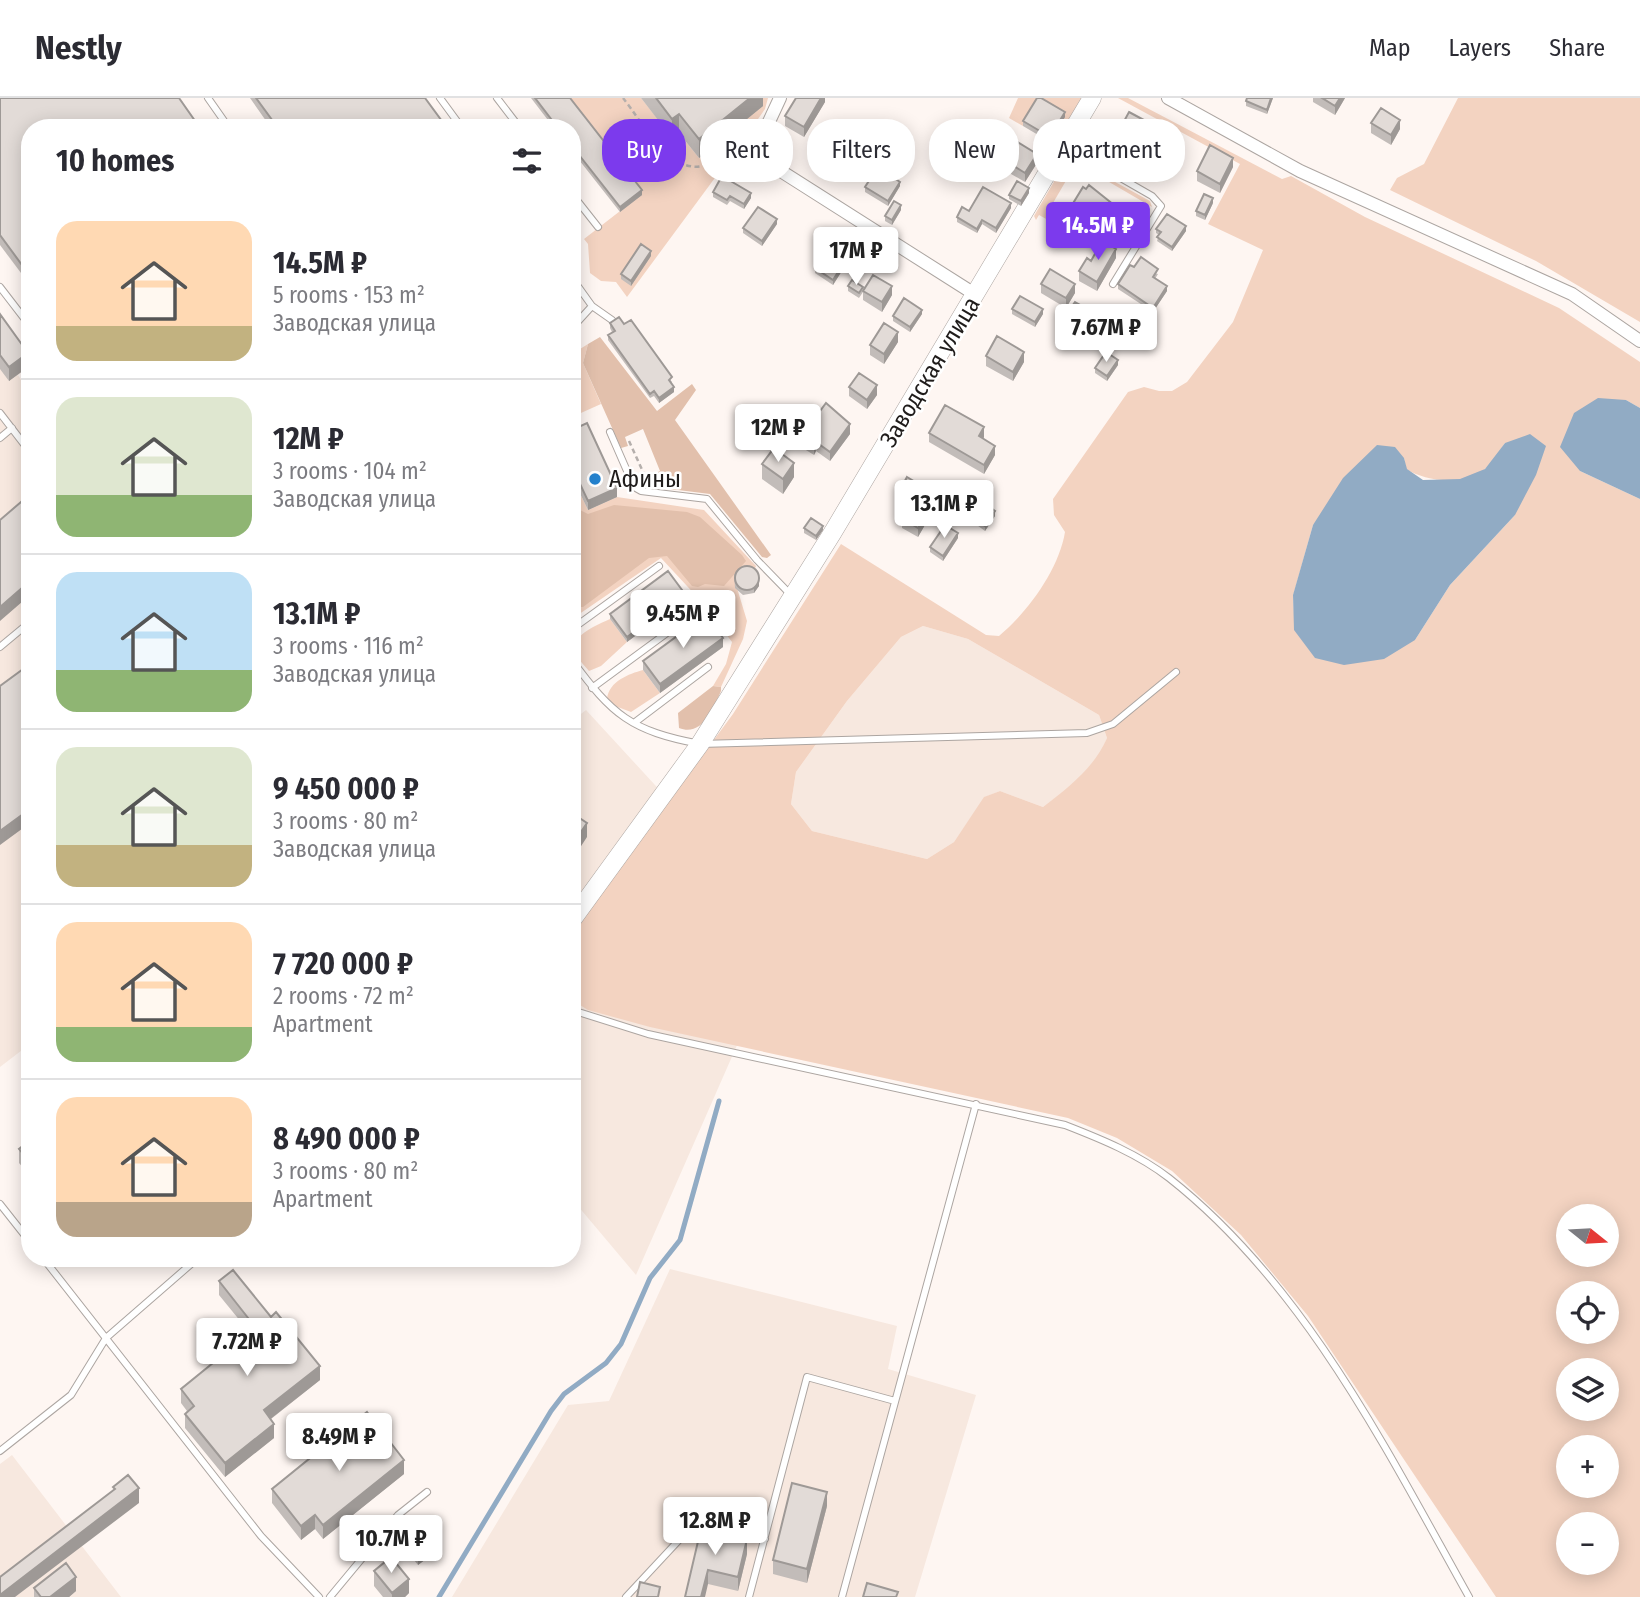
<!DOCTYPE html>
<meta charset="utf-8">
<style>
:root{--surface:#fff;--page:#f2f2f3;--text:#2b2b33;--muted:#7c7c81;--line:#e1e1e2;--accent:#7c3aed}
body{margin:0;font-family:"Fira Sans Condensed",sans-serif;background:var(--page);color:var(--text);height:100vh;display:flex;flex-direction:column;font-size:26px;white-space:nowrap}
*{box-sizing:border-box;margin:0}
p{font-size:23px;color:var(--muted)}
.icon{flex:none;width:38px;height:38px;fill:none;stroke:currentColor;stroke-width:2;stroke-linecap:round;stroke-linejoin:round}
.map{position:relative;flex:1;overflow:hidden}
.sheet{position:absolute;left:21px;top:21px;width:560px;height:1148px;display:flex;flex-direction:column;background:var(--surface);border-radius:28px;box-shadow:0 4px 18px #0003}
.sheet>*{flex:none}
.top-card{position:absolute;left:602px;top:21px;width:665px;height:63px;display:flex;gap:14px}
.needle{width:46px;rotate:108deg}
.controls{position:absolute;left:1556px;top:1106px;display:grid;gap:14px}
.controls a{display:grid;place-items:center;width:63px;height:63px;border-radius:50%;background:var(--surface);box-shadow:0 4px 18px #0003;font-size:35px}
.price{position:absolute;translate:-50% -60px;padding:0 16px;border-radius:7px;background:#fff;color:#222;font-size:23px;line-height:46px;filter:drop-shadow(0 2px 4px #0008)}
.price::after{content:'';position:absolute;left:50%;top:42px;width:21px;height:16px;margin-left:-10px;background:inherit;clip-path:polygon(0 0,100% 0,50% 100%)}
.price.selected{background:var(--accent);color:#fff}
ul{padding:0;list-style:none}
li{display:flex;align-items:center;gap:21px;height:175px;padding:0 35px}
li+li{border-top:2px solid var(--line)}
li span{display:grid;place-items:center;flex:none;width:196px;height:140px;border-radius:21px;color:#555}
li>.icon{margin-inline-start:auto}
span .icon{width:84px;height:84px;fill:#fffc;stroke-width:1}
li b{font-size:30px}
h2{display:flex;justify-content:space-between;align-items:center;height:84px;padding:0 35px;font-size:30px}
.tag{padding:0 24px;border-radius:28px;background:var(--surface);box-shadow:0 4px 18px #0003;font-size:24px;line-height:63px}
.tag.selected{background:var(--accent);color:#fff}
header{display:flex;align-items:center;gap:42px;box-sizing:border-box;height:98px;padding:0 35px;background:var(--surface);border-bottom:2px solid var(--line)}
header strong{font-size:33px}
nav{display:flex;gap:38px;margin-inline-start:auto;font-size:24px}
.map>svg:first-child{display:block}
.built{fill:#f7e8df}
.green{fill:#f3d3c1;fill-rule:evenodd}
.forest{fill:#e2c0ac}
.water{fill:#91abc4}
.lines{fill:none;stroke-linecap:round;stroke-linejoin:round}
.stream{stroke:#91abc4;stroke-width:5}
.lane-casing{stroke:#aca5a1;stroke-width:8}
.street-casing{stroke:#aca5a1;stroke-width:14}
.secondary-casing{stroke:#aca5a1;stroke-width:19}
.path{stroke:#b5afac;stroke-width:2.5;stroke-dasharray:5 3.5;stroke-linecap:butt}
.lane{stroke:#fff;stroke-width:6}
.street{stroke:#fff;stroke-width:12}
.secondary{stroke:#fff;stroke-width:18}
.wall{fill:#c2bcb9}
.shaded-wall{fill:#9e9996}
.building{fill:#e2dbd7;stroke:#9e9996;stroke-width:2}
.poi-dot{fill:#2482ce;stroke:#fff;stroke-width:2.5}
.labels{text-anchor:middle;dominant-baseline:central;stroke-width:5;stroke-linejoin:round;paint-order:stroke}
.street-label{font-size:24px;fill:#1f1c1b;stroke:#fff}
.poi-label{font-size:24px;fill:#1f1c1b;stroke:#fff;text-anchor:start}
</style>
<header>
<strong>Nestly</strong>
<nav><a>Map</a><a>Layers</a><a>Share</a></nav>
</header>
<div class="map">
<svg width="1640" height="1499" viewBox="0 0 1640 1499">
<rect width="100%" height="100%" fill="#fef6f2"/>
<path class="built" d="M0,230L28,269L18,277L30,296V946L0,969Z
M923,528L968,541L1099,617L1107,640L1099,659L1070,689L1043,709L1000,693L985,699L954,744L927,761L812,733L791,706L796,674L847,603L901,539Z
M586,612L724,762L756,904L636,1177L572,1101V623Z
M670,1171L897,1228L888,1271L976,1297L915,1499H452L568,1307L609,1303Z
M12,1357L121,1499H0V1366Z"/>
<path class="green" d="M566,0H641L672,39L679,35L699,60L757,0H768L765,11L751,31L627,199L616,184L601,183L590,175L588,146L584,141L642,96Z
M1018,0H1083L1055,47L1050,44L1064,19L1038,3L1023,28L1009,20Z
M1118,0H1128L1282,81L1291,78L1365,119L1559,210L1640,264V310L1626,302L1580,373L1640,401V1499H1496L1308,1218L1241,1137L1172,1073L1117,1040L1068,1020L650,929L588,912L572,902V834L733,616L841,446L986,537L999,538C1028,514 1059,471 1065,434L1054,417L1053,401L1128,294L1144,289L1159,293H1172L1187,284L1233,224L1263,152L1208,126L1240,66ZM1505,345L1515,417L1450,487L1415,542L1295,532L1293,498L1313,427L1404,360L1406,371C1427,384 1463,388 1485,371C1493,365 1499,353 1505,345ZM923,528L968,541L1099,617L1107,640C1094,670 1069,689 1043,709L1000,693L984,699L954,744L927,761L812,733L791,706L796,674L847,603L901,539ZM1568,1118H1606V1157H1568ZM1568,1195H1606V1234H1568ZM1568,1272H1606V1311H1568ZM1568,1349H1606V1388H1568ZM1568,1426H1606V1465H1568Z
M1458,0H1640V224L1536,163L1390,92L1397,80L1424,66Z
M1073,61L1150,103L1152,109L1080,67L1074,69L1053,105L1062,117L1057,127L1039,117L1036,122L1034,118L1066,63Z
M588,246L583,265L601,306L572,319V256Z
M572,379L588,412L617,399L704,412L756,468L754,473L734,480L747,523L743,541L721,589L713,588L726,566L732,544L700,502L661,460L572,521Z
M610,521L627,544L601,568L589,573L575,557C570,537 595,528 610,521Z
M643,572L660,595L631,614L615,608L607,601C609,583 629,576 643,572Z"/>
<path class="forest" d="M600,239L657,313L692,286L696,292L675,322L771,457L767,460L762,459L710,396L638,387V384L660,373L643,331L625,339L628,348L621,350L583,265L588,246Z
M614,407L687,414L700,419L742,457L746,463L724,488L705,486L698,489L692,488L667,458L649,460L583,509H572V408L588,416Z
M713,588L721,589V593C713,611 702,639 679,630L678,615Z"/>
<path class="water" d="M1598,300L1626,302L1640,310V401L1580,373L1560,349L1574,315Z
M1530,336L1546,348L1536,377L1515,417L1450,487L1415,542L1384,561L1344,567L1315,560L1294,532L1293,497L1313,427L1343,380L1377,347L1395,349L1404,360L1407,371L1423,382L1460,381L1485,371L1505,345Z"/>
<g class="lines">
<path class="stream" d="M439,1499L551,1313L564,1296L606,1265L621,1246L650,1180L680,1142L719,1003"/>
<defs>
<path id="lane" d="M208,0L229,30
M440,0L462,30
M497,0L520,30
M1065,48L1152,98L1161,108L1113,186
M572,96L598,129
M572,180L592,208L572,230
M0,189L30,228
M592,208L612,222
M0,315L30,354
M610,334L634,389L641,393L707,401L757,462L791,497
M0,340L12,330
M572,531L659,468
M0,549L30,524
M572,562C612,617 631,633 700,646L1087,635L1113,626L1176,574
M592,590L694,515
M634,625L708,569
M572,912L648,936L1065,1027C1101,1041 1138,1056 1169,1080C1305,1187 1386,1351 1469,1499
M0,1106L30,1144
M43,1160L261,1438L319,1499
M0,1353L71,1297L106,1240L198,1160
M330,1499L398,1417L427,1394
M626,1499L693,1427L709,1423L765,1441
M749,1499L807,1279L895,1303
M842,1499L976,1006"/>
<path id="street" d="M780,0L754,56L976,197
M1168,0L1300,73L1572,196L1640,243"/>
<path id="secondary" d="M572,822L700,646L833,434L1092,0"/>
</defs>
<use href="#lane" class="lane-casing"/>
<use href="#street" class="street-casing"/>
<use href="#secondary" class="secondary-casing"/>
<path class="path" d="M623,0C642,23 672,82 708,66C723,59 727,45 744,43
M629,343L644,376"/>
<use href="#lane" class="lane"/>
<use href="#street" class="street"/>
<use href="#secondary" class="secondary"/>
</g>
<path class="wall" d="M0,0L30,30V187L0,147Z
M250,0H425L447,30H271Z
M531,0H570L642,97L620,114L572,53V30H554Z
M641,0H763V8L699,60L679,35L672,40Z
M825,0V4L804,39L785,28V18Z
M1273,0L1267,16L1246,8V3Z
M1313,0H1345L1335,17L1313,4Z
M1065,19L1050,44L1023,28V23Z
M1371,25L1400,31L1391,47L1371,35Z
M1116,38H1155L1142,62L1116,47Z
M1085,44L1109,48L1103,59L1085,49Z
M809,48L833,51L824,67L809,57Z
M1004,62L1037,65L1025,84L1004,72Z
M1233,69L1220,95L1197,83V73Z
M900,88L888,108L865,94V89Z
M713,94L751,100L744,111L730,103L727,107L713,99Z
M1029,95L1021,108L1009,101V97Z
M1213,105L1205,122L1196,118V113Z
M1011,110L996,135L982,126L977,135L957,124V119L969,113Z
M901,112L892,127L885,123V118Z
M1069,112H1114L1098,140L1080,130L1081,124L1069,117Z
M777,126L762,148L743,135V130Z
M1156,131L1186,133L1172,153L1157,143L1159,137L1156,135Z
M651,158L631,188L621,181V176Z
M1116,160L1097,193L1079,183V173L1091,163Z
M845,168L833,187L815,175V170Z
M1134,169L1158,176L1155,181L1167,193L1153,214L1118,191V186Z
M1041,186L1075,195L1066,210L1041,195Z
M848,188L863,193L892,197L882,214L863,202V194L859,200L848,193Z
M1012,211L1043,216L1035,229L1012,216Z
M1070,211L1089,217L1085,224L1070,216Z
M0,216L28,269L9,283L0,271Z
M922,216L910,234L893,223V218Z
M610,225L624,226L672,284L671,285L674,294L659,305L654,298L650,300L608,242V237L612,234L610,230Z
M1122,233L1150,237L1136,251L1122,238Z
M898,244L884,266L870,257V247Z
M986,258L1024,264L1013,283L986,268Z
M1118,267L1107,283L1095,275V270Z
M849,289L877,297L867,311L849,298Z
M572,332L617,399L588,412L572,379Z
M929,335L984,339L983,341L995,357L984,376L929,344Z
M850,336L830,363L816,353L814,357L801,349V339Z
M762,366L794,379L783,396L762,381Z
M898,396L937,406L918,439L902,430V420L907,411L898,406Z
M970,417L995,418L985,433L970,422Z
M804,430L823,432L816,442L804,435Z
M958,440L943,463L930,454V449Z
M734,476L759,488L754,495L743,497L735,490Z
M685,501L627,544L610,521V516Z
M723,549L660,595L643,572V563Z
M30,1042V1078L19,1065V1051Z
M219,1183L320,1282L271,1321L274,1340L225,1379L185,1330V1316L187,1313L181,1305V1291L250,1235L219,1197Z
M404,1376L323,1441L315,1431L301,1442L272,1405V1391Z
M827,1408L807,1485L773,1476V1462Z
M402,1432L434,1455L418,1467L402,1447Z
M718,1435L747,1456L738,1493L708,1486L685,1499Z
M374,1473L409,1495L405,1499H383L374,1488Z
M34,1490L76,1493L69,1499H34Z"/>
<path class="shaded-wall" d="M750,0H763V8L699,60V41Z
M821,0H825V4L804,39V29Z
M1271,0H1273L1267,16V12Z
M1340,0H1345L1335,17V8Z
M1065,14V19L1050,44V39Z
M679,16V35L672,40V21Z
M1400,22V31L1391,47V37Z
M1155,28V38L1142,62V52Z
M833,42V51L824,67V57Z
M1109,44V48L1103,59V54Z
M1037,56V65L1025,84V75Z
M1233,60V69L1220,95V86Z
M900,84V88L888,108V103Z
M1029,90V95L1021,108V103Z
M642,92V97L620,114V109Z
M751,95V100L744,111V106Z
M1213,100V105L1205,122V117Z
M1011,105V110L996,135V130Z
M901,107V112L892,127V122Z
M1114,107V112L1098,140V136Z
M777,121V126L762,148V143Z
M982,122V126L977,135V131Z
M1186,128V133L1172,153V149Z
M1116,151V160L1097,193V184Z
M651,153V158L631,188V183Z
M845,163V168L833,187V182Z
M1075,186V195L1066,210V200Z
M892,188V197L882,214V204Z
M1167,188V193L1153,214V210Z
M1043,211V216L1035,229V224Z
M922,212V216L910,234V229Z
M1089,212V217L1085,224V220Z
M1150,232V237L1136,251V246Z
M898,234V244L884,266V256Z
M1024,254V264L1013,283V274Z
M28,255V269L9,283V269Z
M1118,262V267L1107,283V278Z
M877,287V297L867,311V302Z
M674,289V294L659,305V300Z
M850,326V336L830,363V354Z
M984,329V339L979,348V338Z
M816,344V353L814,357V348Z
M995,348V357L984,376V367Z
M794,365V379L783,396V381Z
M617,390V399L588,412V403Z
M937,397V406L918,439V430Z
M995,413V418L985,433V428Z
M823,428V432L816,442V438Z
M958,435V440L943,463V458Z
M30,483V497L0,523V509Z
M759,484V488L754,495V490Z
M685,496V501L627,544V539Z
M723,540V549L660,595V586Z
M30,711V725L0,747V733Z
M587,725V739L572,762V747Z
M320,1268V1282L264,1326V1312Z
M274,1326V1340L225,1379V1365Z
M404,1362V1376L323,1441V1427Z
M139,1390V1405L15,1499H0V1497Z
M827,1394V1408L807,1485V1471Z
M315,1417V1431L301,1442V1428Z
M434,1441V1455L418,1467V1453Z
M747,1441V1456L738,1493V1479Z
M708,1472V1486L705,1499H701Z
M76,1479V1493L69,1499H50Z
M409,1481V1495L405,1499H392V1495Z"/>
<path class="building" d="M0,0H179L200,30H30V178L0,137Z
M256,0H425L447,30H278Z
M535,0H570L642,92L620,109L572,48V30H558Z
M656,0H750L699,41L679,16L672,21Z
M796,0H821L804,29L785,18Z
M1037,0H1041L1065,14L1050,39L1023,23Z
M1247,0H1271L1267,12L1246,3Z
M1322,0H1340L1335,8Z
M1381,10L1400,22L1391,37L1371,25Z
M1129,14L1155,28L1142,52L1116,38Z
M818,33L833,42L824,57L809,48Z
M1091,33L1109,44L1103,54L1085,44Z
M1016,43L1037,56L1025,75L1004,62Z
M1210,47L1233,60L1220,86L1197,73Z
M878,69L900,84L888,103L865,89Z
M722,78L751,95L744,106L730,98L727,102L713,94Z
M1017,83L1029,90L1021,103L1009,97Z
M1089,87L1114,107L1098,136L1080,125L1083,120L1069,112L1083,89L1086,91Z
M983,89L1011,105L996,130L982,122L977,131L957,119L962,109L969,113Z
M1204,96L1213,100L1205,117L1196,113Z
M894,103L901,107L892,122L885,118Z
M758,109L777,121L762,143L743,130Z
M1167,116L1186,128L1172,149L1157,139L1161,134L1156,131Z
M1102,143L1116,151L1097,184L1079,173L1087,160L1091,163Z
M641,146L651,153L631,183L621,176Z
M827,151L845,163L833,182L815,170Z
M1141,159L1158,171L1153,179L1167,188L1153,210L1118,186L1130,167L1134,169Z
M1050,171L1075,186L1066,200L1041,186Z
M873,177L892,188L882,204L863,193Z
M852,182L863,189L859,195L848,188Z
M1020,198L1043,211L1035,224L1012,211Z
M904,200L922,212L910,229L893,218Z
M1075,204L1089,212L1085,220L1070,211Z
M0,216L28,255L9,269L0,257Z
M619,219L624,226L631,222L672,279L669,282L674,289L659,300L654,293L650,296L608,237L615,233L610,225Z
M1137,219L1150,232L1136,246L1122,233Z
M884,225L898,234L884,256L870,247Z
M997,238L1024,254L1013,274L986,258Z
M1106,254L1118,262L1107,278L1095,270Z
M859,275L877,287L867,302L849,289Z
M826,305L850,326L830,354L816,344L814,348L801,339Z
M945,307L984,329L979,338L995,348L984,367L929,335Z
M587,325L617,390L588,403L572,369V332Z
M774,350L794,365L783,381L762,366Z
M907,379L937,397L918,430L902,420L911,404L898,396Z
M28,398L30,401V483L0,509V422Z
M980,402L995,413L985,428L970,417Z
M811,420L823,428L816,438L804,430Z
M945,427L958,435L943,458L930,449Z
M735 480a12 12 0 1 1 24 0a12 12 0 1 1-24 0Z
M668,473L685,496L627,539L610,516Z
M706,517L723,540L660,586L643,563Z
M30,566V711L0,733V588Z
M572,715L587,725L572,747Z
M30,1042V1064L19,1051Z
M233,1172L271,1219L276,1214L320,1268L264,1312L274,1326L225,1365L185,1316L194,1308L181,1291L256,1230L219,1183Z
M367,1314L404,1362L323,1427L315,1417L301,1428L272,1391Z
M128,1377L139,1390L0,1497V1479L115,1391L113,1389Z
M792,1385L827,1394L807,1471L773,1462Z
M417,1420L434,1441L418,1453L402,1432Z
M703,1422L718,1425L716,1434L747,1441L738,1479L708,1472L701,1499H685Z
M391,1459L409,1481L392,1495L374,1473Z
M66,1465L76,1479L50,1499H41L34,1490Z
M640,1484L660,1489L658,1499H637Z
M867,1485L898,1494L896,1499H863Z"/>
<circle class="poi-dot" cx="595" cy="381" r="7"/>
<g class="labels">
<g class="street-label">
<text transform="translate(930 274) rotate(-59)">Заводская улица</text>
</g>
<g class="poi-label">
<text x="609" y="381">Афины</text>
</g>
</g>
</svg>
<div class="controls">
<a><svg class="needle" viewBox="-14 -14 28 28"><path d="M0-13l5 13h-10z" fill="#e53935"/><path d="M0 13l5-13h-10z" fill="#7c7c81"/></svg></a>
<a><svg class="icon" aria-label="locate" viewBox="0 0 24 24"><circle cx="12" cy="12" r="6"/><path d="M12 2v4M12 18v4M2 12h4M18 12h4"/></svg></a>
<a><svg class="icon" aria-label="layers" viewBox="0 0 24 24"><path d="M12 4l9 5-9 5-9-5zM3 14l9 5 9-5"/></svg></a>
<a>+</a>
<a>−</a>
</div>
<b class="price selected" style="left:1098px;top:164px">14.5M ₽</b>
<b class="price" style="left:856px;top:189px">17M ₽</b>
<b class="price" style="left:1106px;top:266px">7.67M ₽</b>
<b class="price" style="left:778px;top:366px">12M ₽</b>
<b class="price" style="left:944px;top:442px">13.1M ₽</b>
<b class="price" style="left:683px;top:552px">9.45M ₽</b>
<b class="price" style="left:247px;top:1280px">7.72M ₽</b>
<b class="price" style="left:339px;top:1375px">8.49M ₽</b>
<b class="price" style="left:715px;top:1459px">12.8M ₽</b>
<b class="price" style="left:391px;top:1477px">10.7M ₽</b>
<div class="top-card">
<a class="tag selected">Buy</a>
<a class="tag">Rent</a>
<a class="tag">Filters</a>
<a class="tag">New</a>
<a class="tag">Apartment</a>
</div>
<section class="sheet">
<h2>10 homes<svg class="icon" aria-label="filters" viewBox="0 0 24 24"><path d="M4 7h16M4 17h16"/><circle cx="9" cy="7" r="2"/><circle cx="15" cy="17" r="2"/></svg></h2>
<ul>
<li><span style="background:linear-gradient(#ffd9b3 75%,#c2b280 0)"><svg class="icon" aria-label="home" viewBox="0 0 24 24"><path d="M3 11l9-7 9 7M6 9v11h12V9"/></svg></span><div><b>14.5M ₽</b><p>5 rooms · 153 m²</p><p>Заводская улица</p></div></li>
<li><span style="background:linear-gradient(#dfe7d0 70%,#8fb573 0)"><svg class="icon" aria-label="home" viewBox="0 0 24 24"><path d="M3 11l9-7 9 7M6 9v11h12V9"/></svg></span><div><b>12M ₽</b><p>3 rooms · 104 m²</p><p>Заводская улица</p></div></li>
<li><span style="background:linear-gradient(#bfe0f5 70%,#8fb573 0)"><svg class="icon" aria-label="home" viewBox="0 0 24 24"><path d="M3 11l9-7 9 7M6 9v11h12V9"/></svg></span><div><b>13.1M ₽</b><p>3 rooms · 116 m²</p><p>Заводская улица</p></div></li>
<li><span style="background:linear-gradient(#dfe7d0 70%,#c2b280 0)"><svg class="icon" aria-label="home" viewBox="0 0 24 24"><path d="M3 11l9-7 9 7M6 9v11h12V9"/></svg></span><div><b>9 450 000 ₽</b><p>3 rooms · 80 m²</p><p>Заводская улица</p></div></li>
<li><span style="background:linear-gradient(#ffd9b3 75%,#8fb573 0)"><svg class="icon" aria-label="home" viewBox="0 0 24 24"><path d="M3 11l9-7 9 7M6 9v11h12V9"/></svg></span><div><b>7 720 000 ₽</b><p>2 rooms · 72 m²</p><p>Apartment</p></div></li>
<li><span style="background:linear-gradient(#ffd9b3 75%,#b9a48a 0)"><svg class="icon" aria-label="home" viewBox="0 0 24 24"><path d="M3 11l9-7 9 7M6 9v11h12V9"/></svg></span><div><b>8 490 000 ₽</b><p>3 rooms · 80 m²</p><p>Apartment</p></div></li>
</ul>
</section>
</div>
